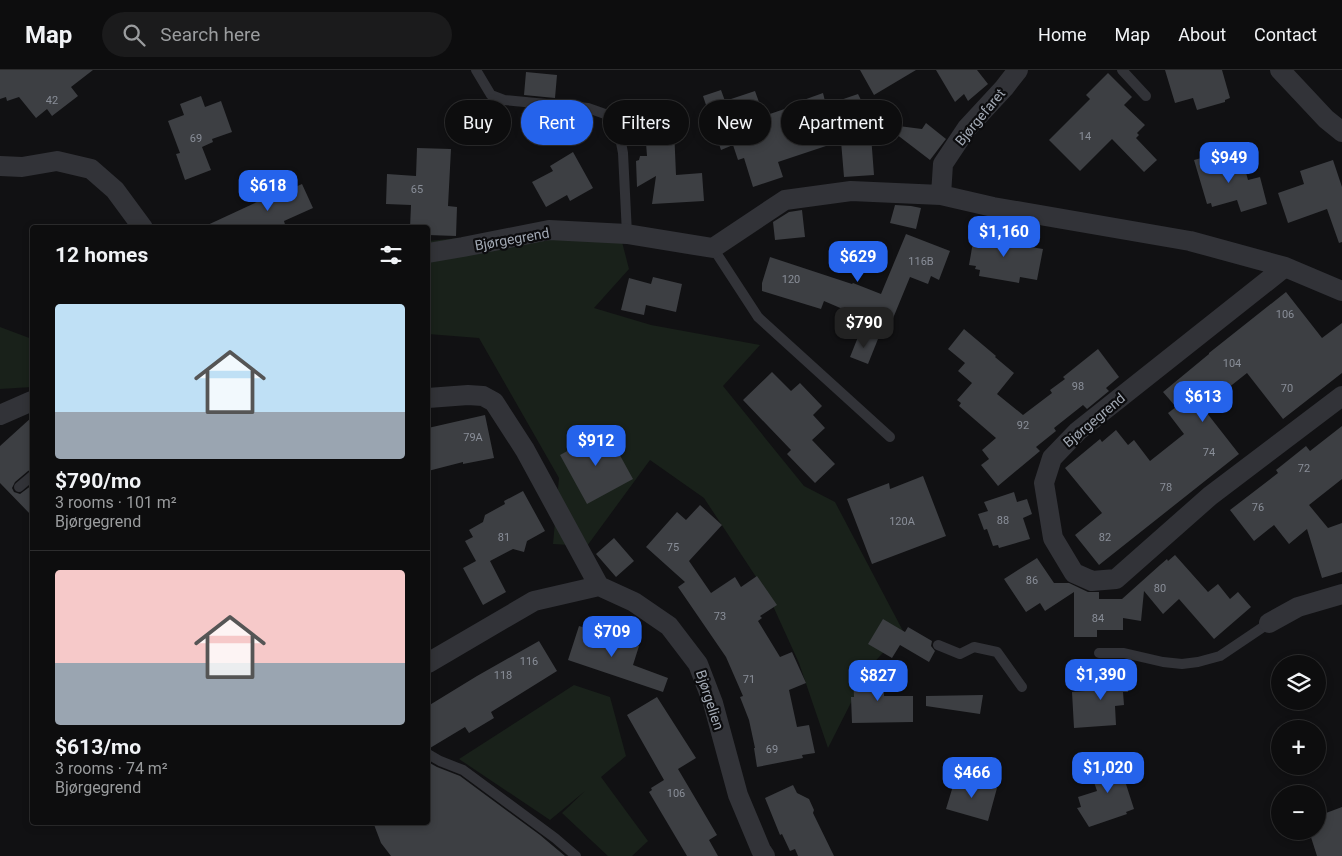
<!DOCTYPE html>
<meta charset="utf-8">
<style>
:root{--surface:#0d0d0e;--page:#1b1b1c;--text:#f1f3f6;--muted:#9a9c9e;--line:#2d2d2e;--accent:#2563eb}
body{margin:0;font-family:Roboto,sans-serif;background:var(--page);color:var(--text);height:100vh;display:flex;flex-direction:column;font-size:19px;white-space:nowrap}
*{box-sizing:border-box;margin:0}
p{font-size:16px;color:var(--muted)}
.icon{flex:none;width:28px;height:28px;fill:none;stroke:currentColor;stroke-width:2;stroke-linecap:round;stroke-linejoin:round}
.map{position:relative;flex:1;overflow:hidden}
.drawer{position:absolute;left:30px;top:155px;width:400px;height:600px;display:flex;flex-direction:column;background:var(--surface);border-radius:5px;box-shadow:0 2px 8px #0003,0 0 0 1px var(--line)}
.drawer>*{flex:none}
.hud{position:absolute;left:445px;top:30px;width:475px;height:45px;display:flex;gap:10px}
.buttons{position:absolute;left:1271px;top:585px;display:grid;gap:10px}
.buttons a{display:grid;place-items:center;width:55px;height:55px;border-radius:50%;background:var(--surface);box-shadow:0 2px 8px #0003,0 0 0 1px var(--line);font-size:25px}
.price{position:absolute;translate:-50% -42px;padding:0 11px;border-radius:10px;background:var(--accent);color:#fff;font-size:16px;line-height:32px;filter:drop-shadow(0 1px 2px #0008)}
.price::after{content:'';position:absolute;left:50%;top:30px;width:15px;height:11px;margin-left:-8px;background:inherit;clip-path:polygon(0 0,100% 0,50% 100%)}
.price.active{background:#222;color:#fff}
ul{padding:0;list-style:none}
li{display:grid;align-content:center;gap:10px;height:265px;padding:0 25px}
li+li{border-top:1px solid var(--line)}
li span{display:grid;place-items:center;height:155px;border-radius:5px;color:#555}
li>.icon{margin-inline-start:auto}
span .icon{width:90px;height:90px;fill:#fffc;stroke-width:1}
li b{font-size:21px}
h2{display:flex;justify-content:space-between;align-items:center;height:60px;padding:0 25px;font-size:21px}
.chip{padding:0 18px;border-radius:22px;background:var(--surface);box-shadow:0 2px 8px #0003,0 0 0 1px var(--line);font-size:18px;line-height:45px}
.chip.active{background:var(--accent);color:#fff}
header{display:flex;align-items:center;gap:30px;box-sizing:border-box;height:70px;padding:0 25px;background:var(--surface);border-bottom:1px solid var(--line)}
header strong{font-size:24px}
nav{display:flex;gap:28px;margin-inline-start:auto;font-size:18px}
.search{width:350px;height:45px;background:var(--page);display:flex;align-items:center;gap:12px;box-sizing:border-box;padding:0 18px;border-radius:28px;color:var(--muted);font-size:19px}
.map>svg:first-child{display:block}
.green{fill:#19211a}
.building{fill:#3d3f43}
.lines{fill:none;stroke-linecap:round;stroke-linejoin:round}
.service{stroke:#323338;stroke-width:10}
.minor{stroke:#323338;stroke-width:20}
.labels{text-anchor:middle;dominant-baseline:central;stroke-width:4.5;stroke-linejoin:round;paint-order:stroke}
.number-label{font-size:11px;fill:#898e98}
.street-label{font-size:14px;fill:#a2a9b4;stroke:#0c0c0e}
</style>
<header>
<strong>Map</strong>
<div class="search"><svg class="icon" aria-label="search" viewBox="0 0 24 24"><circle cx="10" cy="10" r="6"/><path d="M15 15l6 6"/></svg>Search here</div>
<nav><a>Home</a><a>Map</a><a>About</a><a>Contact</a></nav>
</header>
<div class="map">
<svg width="1342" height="786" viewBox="0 0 1342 786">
<rect width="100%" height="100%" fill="#111113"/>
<path class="green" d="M479,166L621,168L629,199L594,238L651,255L760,275L723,316L804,416L835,432L903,561L868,599L828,678L799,593L768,525L704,428L650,390L587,476L553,474L559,408L479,268L428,264V171Z
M0,257L32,269V317L0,319Z
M574,615L610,627L626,686L601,707L648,771L632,786H608L562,743L585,721L550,750L459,689Z"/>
<path class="building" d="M0,0H93L71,17L78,26L52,46L47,39L36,48L19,27L7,31L6,27L0,29Z
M860,0H916L874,25Z
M936,0H977L988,14L968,31L964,24L955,32Z
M1165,0H1222L1230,28L1225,30V32L1197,40L1193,28L1175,33Z
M526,2L557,5L555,28L524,25Z
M1108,3L1132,27L1124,35L1145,55L1137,63L1139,65L1136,68L1157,90L1144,102L1112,69L1080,101L1049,70L1090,29L1086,25Z
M721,20L725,31L755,21L764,46L799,34L798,32L823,23L826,35L858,24L862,32L835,48L870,52L874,105L844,107L841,71L778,92L783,107L753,117L744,88L738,90L733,75L721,80L703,26Z
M201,26L205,37L221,31L232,62L212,69L213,72L202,77L211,100L185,110L176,84L180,83L168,51L184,45L180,34Z
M926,53L946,69L930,90L883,54L922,59Z
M674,58L676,105L702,103L704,131L652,134L656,106L637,117L636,91L639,90L640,86H647L645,60Z
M417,78L451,79L448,136L457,137L456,166L428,165V158H410L411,135L386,134L387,104L416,106Z
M573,82L593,118L570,131L567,125L546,137L532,112L553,101L550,96Z
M1212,85L1214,95L1242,88L1248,110L1260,107L1267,134L1241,142L1237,130L1212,137L1211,133L1207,134L1194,90Z
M1333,90L1342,117V172L1339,173L1327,139L1288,153L1278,123L1304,114L1300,101Z
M302,114L313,138L284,151L286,158H201L272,125L273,127Z
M895,135L911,136L921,138L916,159L890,153Z
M802,140L805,167L775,170L773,152L789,142Z
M975,161L1001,166V168L1025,173V176L1043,179L1037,210L1020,207L1019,213L979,206L980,200L975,199L976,196L969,195Z
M906,164L950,181L939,210L931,206L928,214L910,207L889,258L884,256L883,259L864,253L866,249L824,231L821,239L762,221V213L770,187L852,214L853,213L881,224Z
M653,207L682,214L676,242L646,235L644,245L621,240L629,208L651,214Z
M1286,222L1322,268L1342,253V303L1283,349L1247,303L1203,338L1239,384L1099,495L1075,465L1102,443L1065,398L1100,369L1102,372L1116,360L1128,375L1134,370L1150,391L1184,364L1168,343L1176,337L1163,322L1209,284V283Z
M964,259L996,286L995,287L1014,303L997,324L1023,345L1052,323L1050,320L1065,309L1063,307L1098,279L1119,307L1106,318L1109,321L1087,339L1083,335L1054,358L1056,361L1036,377L1040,381L998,416L981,395L989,389L982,380L996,368L959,336L961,333L957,330L972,313L958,301L965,293L948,279Z
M858,267L878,269L868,294L850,287Z
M772,302L791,321L800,313L822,336L813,345L825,358L812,370L835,394L815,413L787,384L791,380L743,330Z
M485,345L494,388L463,394V392L428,401V358Z
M32,347V399L28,401L15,412L12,418L14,422L20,424L32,415V446L0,413V376Z
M1342,356V409L1309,435L1328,458L1342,453V502L1322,508L1307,459L1289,474L1274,455L1254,471L1230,440L1278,403L1276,400L1306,376L1310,381Z
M606,360L633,409L587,434L560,385Z
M923,406L946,466L872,494L847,429L889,413L890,419Z
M523,421L545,461L527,471L524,482L513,479L490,491L506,522L483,535L463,498L476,491L465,471L473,467L469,460L483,452L485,445L505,434L504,431Z
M1014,422L1017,432L1027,429L1032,444L1023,448L1030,469L999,478L998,475L993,476L987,459L984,460L978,444L988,441L984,432Z
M700,435L722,455L689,491L711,523L735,507L741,517L757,506L777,535L760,546L762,548L758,551L780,587L792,582L806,613L789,620L797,657L809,655L815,683L802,685L803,688L757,697L754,678H755L749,650L740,627L743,626L726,587L678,517L685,512L646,477L677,442L686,450Z
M614,468L634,491L616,507L596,484Z
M1175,485L1208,522L1218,514L1230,529L1238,522L1251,537L1214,569L1179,529L1163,544L1144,521L1141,551L1123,548V560H1097V567H1074V522L1045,541L1040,533L1026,542L1004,509L1037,488L1054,513H1069L1088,522H1099V529H1122L1160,495L1167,489L1168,491Z
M883,549L905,562L908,557L932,571L931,576L935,581L929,592L900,575L892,588L868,574Z
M579,556L609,565L639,576L633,595L668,608L663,622L568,590Z
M539,571L557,601L491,642L494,648L469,663L465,657L430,678L428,677V636L477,606Z
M1126,598L1128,622H1123L1124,635L1115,636L1116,655L1074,658L1072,622L1098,620V613L1105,612L1107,599Z
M853,604H884V626H913V652L852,653L851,627H854Z
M983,625L980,644L926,636V626Z
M657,627L696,688L678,699L717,765L709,770L718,786H687L649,722L652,720L651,718L664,710L627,645Z
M1130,688L1135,704L1124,708L1134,739L1126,742L1127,744L1089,757L1077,738L1081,737L1078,727L1097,721L1090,700Z
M428,692L437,697L460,706L540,765L565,786H391L381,773L373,752H428Z
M956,706L997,718L988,751L946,739Z
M793,715L797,723L809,729L814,740L813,743L834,786H798L795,779L790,781L782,764L780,765L765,728Z
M1342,737V786H1317L1309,761H1318V746Z"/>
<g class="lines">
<path class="service" d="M476,0L491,25L504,30L588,38L605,44L618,57L623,83L627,164
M1122,0L1146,26
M713,178L758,247L890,367
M19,417L32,406
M938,575L960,584L974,577L997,582L1022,617
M1099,583H1124L1163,592L1182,594L1198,592L1220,586L1269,553
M428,684L440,691L463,700L555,768L576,786"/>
<path class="minor" d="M1280,0L1326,49L1342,62
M0,96L22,97L57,91L91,99L115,120L143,158
M941,125L943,94L967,58L1004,18L1018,0
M428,183L463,177L549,160L627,164L713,178L785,130L851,121L941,125L993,137L1190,171L1285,197L1342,221
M1285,197L1078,361L1052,388L1044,413L1053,468L1074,503L1092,511L1116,509L1210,426L1342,326
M428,328L468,325L483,326L494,332L525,380L599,516
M0,345L32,331
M1269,553L1298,537L1342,524
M428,593L534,531L599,516L634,532L669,556L698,594L713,633L738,725L761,780L765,786"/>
</g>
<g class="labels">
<g class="number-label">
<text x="52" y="30">42</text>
<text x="1085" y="66">14</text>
<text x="196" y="68">69</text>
<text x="417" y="119">65</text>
<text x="921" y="191">116B</text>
<text x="791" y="209">120</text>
<text x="1285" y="244">106</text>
<text x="1232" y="293">104</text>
<text x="1078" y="316">98</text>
<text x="1287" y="318">70</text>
<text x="1023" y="355">92</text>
<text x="473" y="367">79A</text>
<text x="1209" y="382">74</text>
<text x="1304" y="398">72</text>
<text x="1166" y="417">78</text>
<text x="1258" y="437">76</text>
<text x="1003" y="450">88</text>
<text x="902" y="451">120A</text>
<text x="504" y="467">81</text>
<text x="1105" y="467">82</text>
<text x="673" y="477">75</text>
<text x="1032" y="510">86</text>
<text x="1160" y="518">80</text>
<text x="720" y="546">73</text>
<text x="1098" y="548">84</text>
<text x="529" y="591">116</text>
<text x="503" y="605">118</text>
<text x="749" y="609">71</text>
<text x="772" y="679">69</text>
<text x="676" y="723">106</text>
</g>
<g class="street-label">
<text transform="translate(980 47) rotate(-50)">Bjørgefaret</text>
<text transform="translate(512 169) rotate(-10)">Bjørgegrend</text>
<text transform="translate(1094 350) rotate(-40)">Bjørgegrend</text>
<text transform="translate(710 630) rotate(72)">Bjørgelien</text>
</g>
</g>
</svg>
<div class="buttons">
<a><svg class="icon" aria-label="layers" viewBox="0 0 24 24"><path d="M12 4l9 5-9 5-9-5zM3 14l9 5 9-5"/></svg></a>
<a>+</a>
<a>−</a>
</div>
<b class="price" style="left:1229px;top:114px">$949</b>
<b class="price" style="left:268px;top:142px">$618</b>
<b class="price" style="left:1004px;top:188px">$1,160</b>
<b class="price" style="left:858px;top:213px">$629</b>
<b class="price active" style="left:864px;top:279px">$790</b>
<b class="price" style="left:1203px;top:353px">$613</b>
<b class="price" style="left:596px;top:397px">$912</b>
<b class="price" style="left:612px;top:588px">$709</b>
<b class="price" style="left:1101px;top:631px">$1,390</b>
<b class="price" style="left:878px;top:632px">$827</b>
<b class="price" style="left:1108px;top:724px">$1,020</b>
<b class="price" style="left:972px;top:729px">$466</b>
<div class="hud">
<a class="chip">Buy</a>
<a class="chip active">Rent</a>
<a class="chip">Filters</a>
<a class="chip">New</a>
<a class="chip">Apartment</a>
</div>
<section class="drawer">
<h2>12 homes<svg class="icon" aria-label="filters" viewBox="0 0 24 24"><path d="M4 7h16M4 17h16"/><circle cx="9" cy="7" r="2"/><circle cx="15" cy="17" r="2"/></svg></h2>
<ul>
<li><span style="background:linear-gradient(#bfe0f5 70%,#9aa5b1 0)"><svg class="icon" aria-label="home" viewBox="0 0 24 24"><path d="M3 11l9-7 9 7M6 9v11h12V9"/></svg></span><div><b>$790/mo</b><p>3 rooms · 101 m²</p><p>Bjørgegrend</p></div></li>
<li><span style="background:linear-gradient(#f6c9c9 60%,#9aa5b1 0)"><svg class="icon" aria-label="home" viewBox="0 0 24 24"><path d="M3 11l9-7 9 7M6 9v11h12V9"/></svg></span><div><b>$613/mo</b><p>3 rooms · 74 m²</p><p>Bjørgegrend</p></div></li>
</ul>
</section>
</div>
